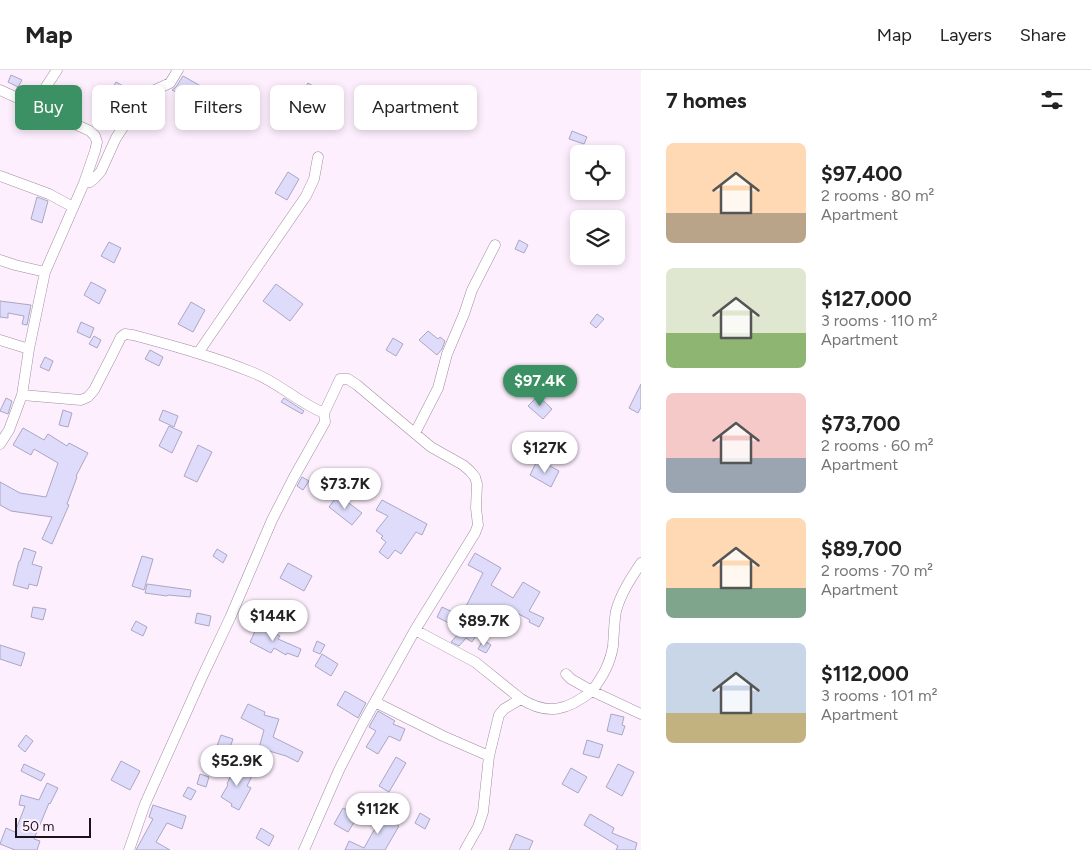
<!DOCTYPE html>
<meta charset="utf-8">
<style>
:root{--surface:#fff;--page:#f6f6f6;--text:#222;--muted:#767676;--line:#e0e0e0;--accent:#3c9164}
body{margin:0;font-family:Figtree,sans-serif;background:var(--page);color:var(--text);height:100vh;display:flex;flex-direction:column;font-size:19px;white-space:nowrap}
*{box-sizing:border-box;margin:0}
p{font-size:16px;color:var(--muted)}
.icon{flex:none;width:28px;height:28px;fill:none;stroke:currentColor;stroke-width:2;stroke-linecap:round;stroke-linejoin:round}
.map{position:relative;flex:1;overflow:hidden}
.side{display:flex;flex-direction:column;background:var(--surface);width:450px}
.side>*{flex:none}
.guide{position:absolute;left:15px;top:15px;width:475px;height:45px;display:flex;gap:10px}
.fabs{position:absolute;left:570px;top:75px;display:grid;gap:10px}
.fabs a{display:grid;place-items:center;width:55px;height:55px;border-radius:8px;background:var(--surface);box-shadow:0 2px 8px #0003;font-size:25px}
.scale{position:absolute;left:15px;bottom:12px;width:76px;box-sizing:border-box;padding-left:5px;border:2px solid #1b131b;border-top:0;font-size:14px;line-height:18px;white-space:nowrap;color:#1b131b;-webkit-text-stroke:4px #fdeffd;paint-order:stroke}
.price{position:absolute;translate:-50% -42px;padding:0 11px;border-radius:18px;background:#fff;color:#222;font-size:16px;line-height:32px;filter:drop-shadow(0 1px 2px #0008)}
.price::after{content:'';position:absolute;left:50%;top:30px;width:15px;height:11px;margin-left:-8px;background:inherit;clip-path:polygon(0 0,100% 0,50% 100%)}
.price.on{background:var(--accent);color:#fff}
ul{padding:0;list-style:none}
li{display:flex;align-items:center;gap:15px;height:125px;padding:0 25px}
li span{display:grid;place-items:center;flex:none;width:140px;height:100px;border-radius:8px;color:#555}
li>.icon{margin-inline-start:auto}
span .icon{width:60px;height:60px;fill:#fffc;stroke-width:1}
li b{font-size:21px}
h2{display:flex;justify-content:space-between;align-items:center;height:60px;padding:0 25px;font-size:21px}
.pill{padding:0 18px;border-radius:8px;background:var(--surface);box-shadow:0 2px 8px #0003;font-size:18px;line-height:45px}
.pill.on{background:var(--accent);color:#fff}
header{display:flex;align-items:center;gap:30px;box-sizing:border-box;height:70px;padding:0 25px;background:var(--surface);border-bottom:1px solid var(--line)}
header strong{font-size:24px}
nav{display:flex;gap:28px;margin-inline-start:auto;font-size:18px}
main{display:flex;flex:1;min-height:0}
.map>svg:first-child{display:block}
.building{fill:#dfdcfb;stroke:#aaa7c3}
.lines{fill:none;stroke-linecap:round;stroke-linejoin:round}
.street-casing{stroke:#a18ca2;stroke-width:11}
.street{stroke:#fff;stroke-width:10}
</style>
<header>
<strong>Map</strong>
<nav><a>Map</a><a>Layers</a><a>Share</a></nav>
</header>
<main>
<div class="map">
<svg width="641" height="780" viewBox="0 0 641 780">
<rect width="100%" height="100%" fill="#fdeffd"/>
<path class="building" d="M11,5L22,10L18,17L8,12Z
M183,6L206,19L198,34L172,20L176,17Z
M116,12L130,20L125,28L111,20Z
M308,13L330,26L320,42L307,34L301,44L293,39Z
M572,61L587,67L584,74L569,69Z
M288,102L299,109L287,130L275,123Z
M37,127L48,131L42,153L31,149Z
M519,170L528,175L524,183L515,179Z
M109,172L121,178L114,193L101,186Z
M91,212L106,220L99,234L84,225Z
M276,214L303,234L290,251L263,231Z
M0,231L31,235L27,255L22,254L24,246L8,243V248L0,247Z
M191,232L205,240L193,262L178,254Z
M597,244L604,249L596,258L590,253Z
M81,252L94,258L90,268L77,262Z
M428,261L438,269L440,267L445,271L442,279L437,285L419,270Z
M94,266L101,270L97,278L89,274Z
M393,268L403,274L396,286L386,280Z
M150,280L163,287L159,296L145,289Z
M45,287L53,291L49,301L40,297Z
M641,314V337L638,343L629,338Z
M538,326L552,339L543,349L528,336Z
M6,328L12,331L8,344L0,341Z
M284,328L304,341L302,344L281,332Z
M63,340L72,343L68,357L59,355Z
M163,340L178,346L174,357L159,350Z
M169,356L182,362L172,383L159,376Z
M23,358L44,370L48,364L67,376L69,373L88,383L76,406L77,407L67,434L69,435L52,474L42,469L52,447L11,441L0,435V412L20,423L46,427L58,393L34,379L31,385L13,375Z
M198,375L212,382L197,412L184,406Z
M536,393L543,396L545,393L559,401L551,417L530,405Z
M302,407L309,411L303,420L297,416Z
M338,425L362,443L352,455L329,437Z
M382,430L427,454L422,465L416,462L401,484L395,480L388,489L379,482L386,472L381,468L383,466L376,461L388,446L376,440Z
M24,478L36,482L32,494L42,497L37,516L29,514L28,519L13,515L19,491H20Z
M217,479L227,485L223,493L213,486Z
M475,483L501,498L491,515L513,528L523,512L540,522L529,541L544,548L539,557L529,552L530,550L513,541L512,545L493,538L472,572L466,568L459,576L451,572L462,560L437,547L442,537L461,546L483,503L468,495Z
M142,486L153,489L144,520L132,516Z
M288,493L312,506L304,521L280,508Z
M147,514L191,520L190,527L168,525L167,526L145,523Z
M33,537L46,539L43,550L31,547Z
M197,543L211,546L209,556L195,553Z
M136,551L147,557L143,566L131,560Z
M258,555L280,566L278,569L301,579L298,587L287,583L286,585L274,578L271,583L250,572Z
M483,570L491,575L486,583L478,579Z
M317,571L325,575L320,584L313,581Z
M0,575L25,583L21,596L0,589Z
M322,584L338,594L331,606L315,596Z
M345,621L366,633L358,648L337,635Z
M248,634L265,642L264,645L279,649L273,667L303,682L298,692L286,686L259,678L264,660L241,648Z
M378,641L395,651L393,654L405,659L400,671L389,666L378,684L366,677L376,661L369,657Z
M611,644L624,647L622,655L625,656L622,665L607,661Z
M26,665L33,671L25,682L18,676Z
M221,665L233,669L229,680L217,676Z
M587,670L603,675L599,688L583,684Z
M396,687L406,693L389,722L379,716Z
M121,691L140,701L130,720L111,710Z
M24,694L45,704L41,711L21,701Z
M229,694L252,706L247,716L251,718L239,740L231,736L232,734L221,727L228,715L227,714L231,705L225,702Z
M618,694L634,702L622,726L606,717Z
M571,698L587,707L578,723L562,714Z
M200,704L209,707L206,717L197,714Z
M47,713L58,718L50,734L49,733L34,769L40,771L37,780H15L0,774L6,758L15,762L25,736L19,735L21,725L39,730Z
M188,717L196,721L191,730L183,726Z
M153,735L186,746L182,759L167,753L156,772L170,780H136L153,749L149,747Z
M343,738L358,746L348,762L334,754Z
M375,742L399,756L385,780H345L349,771L364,778L377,755L370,751Z
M420,743L430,749L425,759L415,753Z
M590,744L614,758L612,763L637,773L635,780H616L618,776L584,755Z
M261,758L274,766L269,776L256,768Z
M516,764L533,771L529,780H509Z"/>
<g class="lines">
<defs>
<path id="street" d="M0,20L90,61L95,66L97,72L95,81L84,113L45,202L29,279L22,325L9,360L0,374
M34,35L57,0
M0,106L49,124L73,137
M84,113L90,112L95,108L101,101L116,68L144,25L170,13L178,0
M0,190L15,195L45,202
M0,270L29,279
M198,283L306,126L314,109L318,87
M22,325L81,330L88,327L94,320L110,289L121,267L125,264L133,265C174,276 215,287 254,303C279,313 299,333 324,343L340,309H348L357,315L431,377L463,395L470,401L475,407L477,414L476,438L478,455L475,463L415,560L362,655L339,700L304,780
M415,363L438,318L447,284L464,244L472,220L495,175
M415,560L475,592L521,629
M566,604L571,609L592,621C603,606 610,594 613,576C614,564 614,552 616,541C621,523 631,508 641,493
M375,632L443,666L489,686
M129,780L145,734L203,605L230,548L272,450L294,407L325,352L324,343
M465,780L478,757L483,742L489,686L499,645L504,639L521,629C548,646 568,640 592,621L641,644"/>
</defs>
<use href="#street" class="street-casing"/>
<use href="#street" class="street"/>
</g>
</svg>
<div class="fabs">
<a><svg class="icon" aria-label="locate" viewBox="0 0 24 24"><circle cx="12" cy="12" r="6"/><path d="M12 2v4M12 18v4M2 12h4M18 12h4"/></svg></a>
<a><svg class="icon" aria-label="layers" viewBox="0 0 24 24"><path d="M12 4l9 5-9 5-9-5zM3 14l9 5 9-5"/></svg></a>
</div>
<div class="scale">50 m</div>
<b class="price on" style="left:540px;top:337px">$97.4K</b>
<b class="price" style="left:545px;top:404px">$127K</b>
<b class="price" style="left:345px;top:440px">$73.7K</b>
<b class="price" style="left:273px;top:572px">$144K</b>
<b class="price" style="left:484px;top:577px">$89.7K</b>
<b class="price" style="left:237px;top:717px">$52.9K</b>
<b class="price" style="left:378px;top:765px">$112K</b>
<div class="guide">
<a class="pill on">Buy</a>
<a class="pill">Rent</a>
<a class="pill">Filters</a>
<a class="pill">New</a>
<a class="pill">Apartment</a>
</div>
</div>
<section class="side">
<h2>7 homes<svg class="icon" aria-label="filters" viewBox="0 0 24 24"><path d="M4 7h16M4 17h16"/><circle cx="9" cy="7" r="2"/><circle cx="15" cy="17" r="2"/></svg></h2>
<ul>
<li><span style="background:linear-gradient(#ffd9b3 70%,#b9a48a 0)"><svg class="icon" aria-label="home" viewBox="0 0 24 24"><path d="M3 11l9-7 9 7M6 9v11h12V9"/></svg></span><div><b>$97,400</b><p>2 rooms · 80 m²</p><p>Apartment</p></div></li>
<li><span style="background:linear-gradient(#dfe7d0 65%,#8fb573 0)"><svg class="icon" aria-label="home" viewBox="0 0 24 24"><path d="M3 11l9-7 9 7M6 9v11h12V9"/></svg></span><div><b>$127,000</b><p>3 rooms · 110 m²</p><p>Apartment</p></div></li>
<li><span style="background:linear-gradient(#f6c9c9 65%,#9aa5b1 0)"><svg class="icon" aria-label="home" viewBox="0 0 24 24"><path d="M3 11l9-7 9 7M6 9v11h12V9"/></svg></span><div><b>$73,700</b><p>2 rooms · 60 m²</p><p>Apartment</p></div></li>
<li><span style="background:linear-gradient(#ffd9b3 70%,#7fa58c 0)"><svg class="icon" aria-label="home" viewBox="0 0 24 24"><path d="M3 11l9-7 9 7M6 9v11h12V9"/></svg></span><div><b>$89,700</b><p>2 rooms · 70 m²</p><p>Apartment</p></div></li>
<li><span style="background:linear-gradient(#c9d6e8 70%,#c2b280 0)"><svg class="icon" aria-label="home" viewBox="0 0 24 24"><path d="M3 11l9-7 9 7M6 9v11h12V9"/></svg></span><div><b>$112,000</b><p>3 rooms · 101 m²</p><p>Apartment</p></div></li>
</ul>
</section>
</main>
